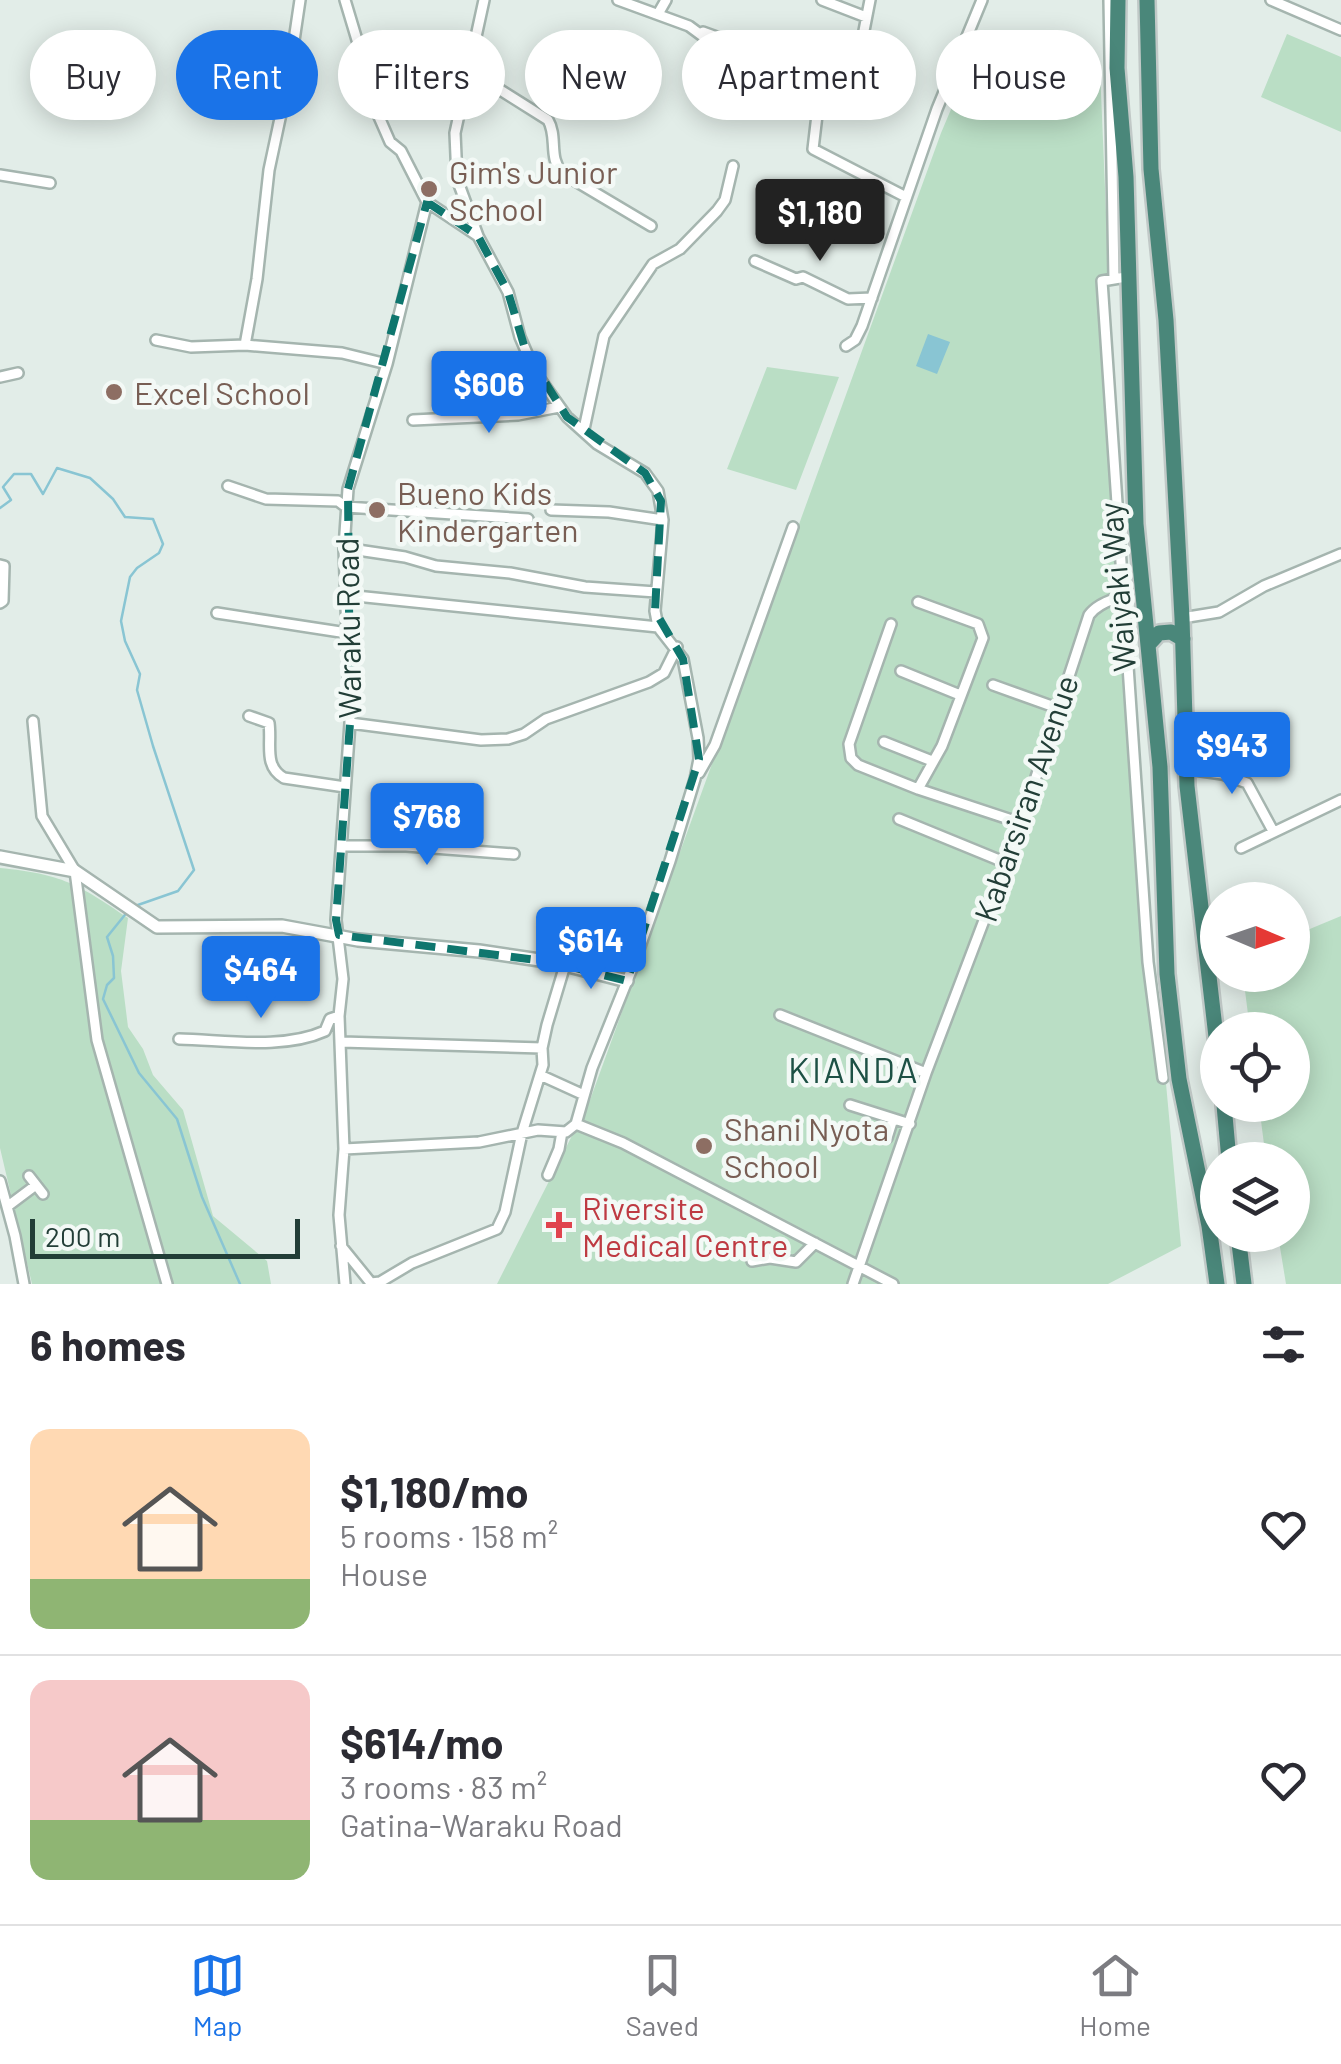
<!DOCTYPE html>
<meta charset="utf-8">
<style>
:root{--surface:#fff;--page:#f7f7f7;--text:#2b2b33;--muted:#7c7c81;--line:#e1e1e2;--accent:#1a73e8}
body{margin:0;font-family:Barlow,sans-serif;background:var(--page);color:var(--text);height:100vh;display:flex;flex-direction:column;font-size:38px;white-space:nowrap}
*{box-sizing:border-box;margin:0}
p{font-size:32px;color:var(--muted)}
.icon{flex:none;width:55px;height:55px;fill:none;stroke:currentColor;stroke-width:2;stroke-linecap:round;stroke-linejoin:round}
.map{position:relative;height:1284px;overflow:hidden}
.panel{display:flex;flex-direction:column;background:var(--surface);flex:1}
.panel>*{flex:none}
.hud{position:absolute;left:30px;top:30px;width:1282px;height:90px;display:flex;gap:20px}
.needle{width:65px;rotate:92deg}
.tools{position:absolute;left:1200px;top:882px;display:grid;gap:20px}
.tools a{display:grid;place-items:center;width:110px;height:110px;border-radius:50%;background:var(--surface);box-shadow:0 5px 25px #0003;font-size:50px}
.scale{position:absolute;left:30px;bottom:25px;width:270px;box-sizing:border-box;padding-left:10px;border:5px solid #223e37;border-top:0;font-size:28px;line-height:35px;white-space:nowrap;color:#223e37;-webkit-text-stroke:8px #f3f9f6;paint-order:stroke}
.price{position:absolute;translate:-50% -85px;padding:0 22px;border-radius:10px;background:var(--accent);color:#fff;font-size:32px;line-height:65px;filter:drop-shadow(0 2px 5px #0008)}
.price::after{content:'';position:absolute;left:50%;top:60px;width:30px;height:22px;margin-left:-15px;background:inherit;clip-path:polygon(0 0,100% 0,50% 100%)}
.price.current{background:#222;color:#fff}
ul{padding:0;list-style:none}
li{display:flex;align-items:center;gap:30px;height:250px;padding:0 30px}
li+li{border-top:2px solid var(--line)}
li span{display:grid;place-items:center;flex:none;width:280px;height:200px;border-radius:20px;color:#555}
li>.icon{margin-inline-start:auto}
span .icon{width:120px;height:120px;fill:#fffc;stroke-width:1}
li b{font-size:42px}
h2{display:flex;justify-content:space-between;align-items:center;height:120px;padding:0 30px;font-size:42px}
.pill{padding:0 35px;border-radius:45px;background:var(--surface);box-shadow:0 5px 25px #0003;font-size:35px;line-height:90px}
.pill.current{background:var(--accent);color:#fff}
.dock{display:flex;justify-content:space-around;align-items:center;height:140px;border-top:2px solid var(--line);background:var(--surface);font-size:28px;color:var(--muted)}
.dock a{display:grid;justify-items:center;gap:5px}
.dock .current{color:var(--accent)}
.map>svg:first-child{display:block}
.green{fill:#badec5}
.water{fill:#89c5d3}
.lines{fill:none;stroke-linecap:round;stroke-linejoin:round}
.stream{stroke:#89c5d3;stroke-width:2.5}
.minor-casing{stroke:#a5b5af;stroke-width:14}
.tertiary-casing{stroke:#a5b5af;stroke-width:16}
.trunk-casing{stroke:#c1c9c7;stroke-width:20}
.minor{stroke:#fff;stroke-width:9}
.tertiary{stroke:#fff;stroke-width:11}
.trunk{stroke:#4a877a;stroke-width:15}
.marked{fill:none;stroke:#0f766e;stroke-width:8;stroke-dasharray:20 12;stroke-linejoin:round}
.education-dot{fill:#8d6e63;stroke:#f3f9f6;stroke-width:4}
.health-dot{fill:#e0444e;stroke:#f3f9f6;stroke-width:4}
.labels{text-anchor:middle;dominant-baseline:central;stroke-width:9;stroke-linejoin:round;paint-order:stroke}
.education-label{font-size:32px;fill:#785e54;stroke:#f3f9f6;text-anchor:start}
.street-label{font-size:32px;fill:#223e37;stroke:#f3f9f6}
.health-label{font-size:32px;fill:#be3a42;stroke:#f3f9f6;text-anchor:start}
.neighbourhood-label{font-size:35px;letter-spacing:2.5px;fill:#1d5145;stroke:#f3f9f6}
</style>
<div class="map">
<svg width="1341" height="1284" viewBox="0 0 1341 1284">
<rect width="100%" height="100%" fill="#e2ede8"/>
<path class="green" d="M1287,34L1341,57V132L1261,97Z
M974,55L1100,69L1123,618L1181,1246L1108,1284H497L590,1100L941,133Z
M767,367L839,377L796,490L727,469Z
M0,868C62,874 78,884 128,918L121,971L128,1027L143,1049L153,1075L183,1110L213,1216L267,1261L271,1284H32L0,1148Z
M1341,916V1284H1286L1278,1235H1292V1160H1266L1259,1105H1292V1030H1250L1243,975H1292L1293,936Z"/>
<path class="water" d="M928,334L950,342L937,374L916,366Z"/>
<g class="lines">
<path class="stream" d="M0,508L11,500L3,487L14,474H31L43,494L57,468L90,478L113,499L125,517L153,519L163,544L159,553L137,568L130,577L121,621L125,641L140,674L137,690L153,746L194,870L178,891L135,906
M128,911L107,937L113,956L114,978L107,985L103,999L139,1073L177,1119L202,1197L240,1284"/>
<defs>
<path id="minor" d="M345,0L360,50L369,94L390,142L401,151L427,202L478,236
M484,0L455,133L457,179L478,236L508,292L520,337L535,372L567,417L597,444L645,473L658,491L663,520L655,611L658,627L683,659L698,738L699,759L695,779L670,861L635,961L592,1068L576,1124
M618,0L689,26L788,99L817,115L813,149L906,197
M822,0L866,17
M1109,0L1114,279
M1271,0L1341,30
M658,14L666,0
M703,32L841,82
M468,75L494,86L548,120C558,137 548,157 562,173L651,226
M817,115L853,65L862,41L870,0
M0,175L50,183
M755,261L796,279L803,277L848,299L872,298
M1126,277L1102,281L1148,962L1163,1078
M156,340L191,347L245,345L257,279L269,170L288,81L300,0
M245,345L342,353L387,364
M846,346L855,340L862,326L937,109L982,0
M0,377L18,373
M413,420L518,415L559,407
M584,429L604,336L653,264L680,249L717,211L725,200L733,166
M228,486L266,499L338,501L346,507L528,519
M551,510L609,512L663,520
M344,548L405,557L436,566L510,573L585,587L656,592
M0,565L4,566L3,601L0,603
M346,595L658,627
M217,613L347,633
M1182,618L1219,612L1264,586L1341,554
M891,624L849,744L851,758L858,765L918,789L1021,823
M901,671L960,695
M993,685L1060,709
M249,716L269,723C272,744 263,766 284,778L345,787
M33,721L42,816L75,871L97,1040L167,1284
M350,723L481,740L508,739L524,734L546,719L649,682L664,673L677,647
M884,742L932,761
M1187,769L1222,774L1247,783L1273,831
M699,773L715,745L793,527
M918,789L942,746L983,638L978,624L918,602
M899,819L1004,862
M342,846H406L514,854
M1241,848L1341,800
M780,1015L926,1073
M179,1039C225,1040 283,1050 325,1031L330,1019L339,1016
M342,1042L542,1048
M540,1075L584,1095
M850,1105L910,1124
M576,1124L623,1143L893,1284
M887,1138L893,1119
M344,1149L479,1142L538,1130L566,1132L576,1124
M548,1175L559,1149L562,1132
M29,1176L43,1194
M0,1181L15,1236L24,1284
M8,1206L36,1185
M341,1246L371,1283L380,1282L412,1263L497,1229L505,1212L522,1133L543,1065L542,1048L547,1025L565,965
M752,1261L770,1258L796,1262L815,1243
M345,1284L339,1215L344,1149L339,1016L343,979L336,920L350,723L344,548L348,489L387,364L427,202
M853,1284L926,1073L1021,823L1089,615C1099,602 1115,600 1128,592"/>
<path id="tertiary" d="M0,857L75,871L157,927L282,926L358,940L479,951L553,962L627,981"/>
<path id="trunk" d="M1118,0L1117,68L1126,177L1136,524L1160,767L1167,974L1179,1079L1209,1226L1217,1284
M1147,0L1151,169L1166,320L1182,618L1187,786L1218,1054
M1148,645L1159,633L1171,632L1183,639
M1224,1105L1229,1160
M1238,1235L1244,1284"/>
</defs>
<use href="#minor" class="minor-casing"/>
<use href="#tertiary" class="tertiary-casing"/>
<use href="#trunk" class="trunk-casing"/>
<use href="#minor" class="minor"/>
<use href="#tertiary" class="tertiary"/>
<use href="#trunk" class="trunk"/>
</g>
<path class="marked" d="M427,202L478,236L508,292L526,352L567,417L645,473L661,501L655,611L683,659L699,759L627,981L553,962L339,935L336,920L350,723L348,489Z"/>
<g class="education-dot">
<circle cx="429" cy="189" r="10"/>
<circle cx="114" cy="392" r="10"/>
<circle cx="377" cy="510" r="10"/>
<circle cx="704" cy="1146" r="10"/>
</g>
<path class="health-dot" d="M554 1210h10v10h10v10h-10v10h-10v-10h-10v-10h10z"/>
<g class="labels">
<g class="education-label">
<text x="449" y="171">Gim's Junior<tspan x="449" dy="37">School</tspan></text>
<text x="134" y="392">Excel School</text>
<text x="397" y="492">Bueno Kids<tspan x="397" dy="37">Kindergarten</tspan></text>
<text x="724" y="1128">Shani Nyota<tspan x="724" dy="37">School</tspan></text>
</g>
<g class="street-label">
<text transform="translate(1116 587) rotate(-95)">Waiyaki Way</text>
<text transform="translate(347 628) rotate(-91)">Waraku Road</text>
<text transform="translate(1025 798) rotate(-71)">Kabarsiran Avenue</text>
</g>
<g class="health-label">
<text x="582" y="1207">Riversite<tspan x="582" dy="37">Medical Centre</tspan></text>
</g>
<g class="neighbourhood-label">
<text x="854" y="1069">KIANDA</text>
</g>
</g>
</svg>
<div class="tools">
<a><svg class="needle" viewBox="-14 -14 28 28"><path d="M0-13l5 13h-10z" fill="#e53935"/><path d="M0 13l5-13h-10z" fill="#7c7c81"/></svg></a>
<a><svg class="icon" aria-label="locate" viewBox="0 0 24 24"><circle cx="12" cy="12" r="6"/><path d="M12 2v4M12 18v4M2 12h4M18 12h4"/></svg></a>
<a><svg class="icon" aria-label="layers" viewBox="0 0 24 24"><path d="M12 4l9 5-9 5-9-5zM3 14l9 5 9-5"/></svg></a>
</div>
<div class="scale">200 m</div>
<b class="price current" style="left:820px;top:264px">$1,180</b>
<b class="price" style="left:489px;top:436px">$606</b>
<b class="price" style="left:1232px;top:797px">$943</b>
<b class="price" style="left:427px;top:868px">$768</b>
<b class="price" style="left:591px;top:992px">$614</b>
<b class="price" style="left:261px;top:1021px">$464</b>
<div class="hud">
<a class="pill">Buy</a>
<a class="pill current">Rent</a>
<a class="pill">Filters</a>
<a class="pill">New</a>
<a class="pill">Apartment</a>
<a class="pill">House</a>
</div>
</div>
<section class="panel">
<h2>6 homes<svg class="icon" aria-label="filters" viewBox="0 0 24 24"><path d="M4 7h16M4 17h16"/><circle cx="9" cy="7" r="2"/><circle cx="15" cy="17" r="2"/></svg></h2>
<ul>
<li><span style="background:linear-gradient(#ffd9b3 75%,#8fb573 0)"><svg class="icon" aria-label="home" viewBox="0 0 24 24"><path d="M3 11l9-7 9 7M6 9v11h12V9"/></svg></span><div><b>$1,180/mo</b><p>5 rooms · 158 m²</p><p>House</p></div><svg class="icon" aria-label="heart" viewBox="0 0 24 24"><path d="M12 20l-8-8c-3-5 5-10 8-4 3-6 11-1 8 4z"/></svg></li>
<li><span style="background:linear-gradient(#f6c9c9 70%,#8fb573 0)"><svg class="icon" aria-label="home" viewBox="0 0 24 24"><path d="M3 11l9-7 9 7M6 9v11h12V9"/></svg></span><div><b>$614/mo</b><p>3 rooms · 83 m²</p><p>Gatina-Waraku Road</p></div><svg class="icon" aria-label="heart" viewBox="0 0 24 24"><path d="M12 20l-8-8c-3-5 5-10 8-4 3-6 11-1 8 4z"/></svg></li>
</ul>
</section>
<nav class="dock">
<a class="current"><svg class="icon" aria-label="map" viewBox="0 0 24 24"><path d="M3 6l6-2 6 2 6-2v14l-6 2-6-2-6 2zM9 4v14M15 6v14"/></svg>Map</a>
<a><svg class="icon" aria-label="saved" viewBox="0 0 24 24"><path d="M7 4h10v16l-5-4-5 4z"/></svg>Saved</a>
<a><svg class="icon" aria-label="home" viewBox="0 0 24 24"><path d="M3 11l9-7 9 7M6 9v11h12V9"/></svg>Home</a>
</nav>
